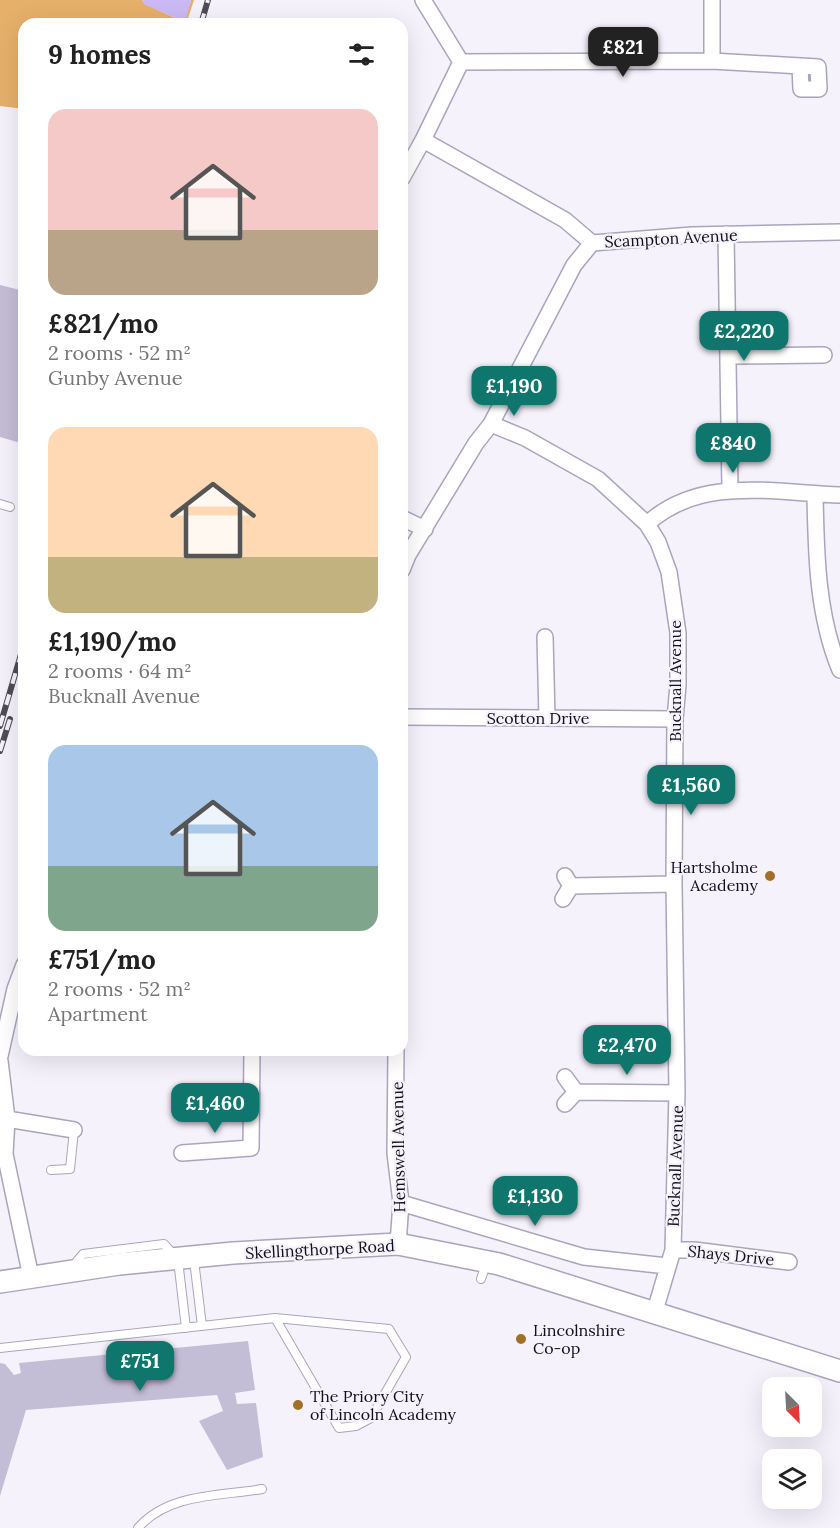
<!DOCTYPE html>
<meta charset="utf-8">
<style>
:root{--surface:#fff;--page:#f6f6f6;--text:#222;--muted:#767676;--accent:#0f766e}
body{margin:0;font-family:Lora,serif;background:var(--page);color:var(--text);height:100vh;display:flex;flex-direction:column;font-size:22px;white-space:nowrap}
*{box-sizing:border-box;margin:0}
p{font-size:20px;color:var(--muted)}
.icon{flex:none;width:33px;height:33px;fill:none;stroke:currentColor;stroke-width:2;stroke-linecap:round;stroke-linejoin:round}
.map{position:relative;flex:1;overflow:hidden}
.sheet{position:absolute;left:18px;top:18px;width:390px;height:1038px;display:flex;flex-direction:column;background:var(--surface);border-radius:18px;box-shadow:0 6px 24px #0002}
.sheet>*{flex:none}
.needle{width:39px;rotate:156deg}
.controls{position:absolute;left:762px;top:1377px;display:grid;gap:12px}
.controls a{display:grid;place-items:center;width:60px;height:60px;border-radius:12px;background:var(--surface);box-shadow:0 6px 24px #0002;font-size:30px}
.price{position:absolute;translate:-50% -51px;padding:0 14px;border-radius:12px;background:var(--accent);color:#fff;font-size:20px;line-height:39px;filter:drop-shadow(0 2px 3px #0008)}
.price::after{content:'';position:absolute;left:50%;top:36px;width:18px;height:14px;margin-left:-9px;background:inherit;clip-path:polygon(0 0,100% 0,50% 100%)}
.price.selected{background:#222;color:#fff}
ul{padding:0;list-style:none}
li{display:grid;align-content:center;gap:12px;height:318px;padding:0 30px}
li span{display:grid;place-items:center;height:186px;border-radius:18px;color:#555}
li>.icon{margin-inline-start:auto}
span .icon{width:108px;height:108px;fill:#fffc;stroke-width:1}
li b{font-size:26px}
h2{display:flex;justify-content:space-between;align-items:center;height:72px;padding:0 30px;font-size:26px}
.map>svg:first-child{display:block}
.forest{fill:#e6b06b}
.water{fill:#cbb9f5}
.building{fill:#c4bdd6}
.lines{fill:none;stroke-linecap:round;stroke-linejoin:round}
.lane-casing{stroke:#aba4bd;stroke-width:10}
.street-casing{stroke:#aba4bd;stroke-width:18}
.secondary-casing{stroke:#aba4bd;stroke-width:24}
.lane{stroke:#fff;stroke-width:8}
.street{stroke:#fff;stroke-width:15}
.secondary{stroke:#fff;stroke-width:21}
.rail-casing{stroke:#4f4c55;stroke-width:6}
.rail{stroke:#f5f2fc;stroke-width:4;stroke-dasharray:11;stroke-linecap:butt}
.poi-dot{fill:#a26f26;stroke:#f5f2fc;stroke-width:2}
.labels{text-anchor:middle;dominant-baseline:central;stroke-width:4.5;stroke-linejoin:round;paint-order:stroke}
.street-label{font-size:16px;fill:#110f17;stroke:#f5f2fc}
.poi-label{font-size:16px;fill:#110f17;stroke:#f5f2fc;text-anchor:start}
</style>
<div class="map">
<svg width="840" height="1528" viewBox="0 0 840 1528">
<rect width="100%" height="100%" fill="#f5f2fc"/>
<path class="forest" d="M0,0H142L145,4L184,22L191,0H194L186,24H24V109L0,106Z"/>
<path class="water" d="M142,0H191L185,22L144,4Z"/>
<path class="building" d="M0,285L24,291V444L0,437Z
M248,1341L255,1390L235,1393L237,1404L256,1403L263,1457L227,1470L199,1421L223,1411L217,1395L26,1410L0,1496V1363L5,1364L14,1375L21,1373L19,1363Z"/>
<g class="lines">
<defs>
<path id="lane" d="M0,504L10,507
M51,1170L70,1169L74,1130
M194,1260L202,1326
M76,1268L77,1261L83,1254L164,1244L178,1260L186,1328
M481,1279L486,1264
M275,1318L389,1329L406,1357L371,1418L356,1426L339,1428Z
M0,1348L275,1318
M138,1528C168,1493 221,1496 262,1489"/>
<path id="street" d="M423,0L461,62
M712,0V61
M461,62L712,61L818,67L819,89H801L800,66
M423,140L565,220L592,243L692,235L840,232
M402,178L423,140L461,62
M726,234L730,490
M728,356L824,355
M491,424L525,438L598,479L647,524L658,542L669,572L678,633V685L675,719L674,884L677,1093L673,1250L654,1314
M815,494C816,553 817,615 840,670
M402,518L425,529
M647,524C700,475 775,493 840,495
M402,570L408,555L476,443L491,424L574,265L592,243
M545,637L547,718
M402,717L675,719
M565,876L571,886L674,884
M563,899L571,886
M396,1050L395,1153L401,1203L398,1244
M0,1056L15,989L24,965
M0,1061L7,1119L5,1154L31,1277
M565,1077L576,1092
M576,1092L677,1093
M565,1104L576,1092
M7,1119L74,1130
M182,1153L251,1148L252,1050
M401,1203L584,1257L667,1266
M673,1250H694L789,1262"/>
<path id="secondary" d="M0,1282L119,1264L233,1253L398,1244L499,1264L840,1371"/>
</defs>
<use href="#lane" class="lane-casing"/>
<use href="#street" class="street-casing"/>
<use href="#secondary" class="secondary-casing"/>
<use href="#lane" class="lane"/>
<use href="#street" class="street"/>
<use href="#secondary" class="secondary"/>
<defs>
<path id="rail" d="M201,24L208,0
M0,726L24,644
M0,751L10,719"/>
</defs>
<use href="#rail" class="rail-casing"/>
<use href="#rail" class="rail"/>
</g>
<g class="poi-dot">
<circle cx="770" cy="876" r="6"/>
<circle cx="521" cy="1339" r="6"/>
<circle cx="298" cy="1405" r="6"/>
</g>
<g class="labels">
<g class="street-label">
<text transform="translate(671 238) rotate(-3)">Scampton Avenue</text>
<text transform="translate(675 681) rotate(-90)">Bucknall Avenue</text>
<text x="538" y="718">Scotton Drive</text>
<text transform="translate(398 1147) rotate(-91)">Hemswell Avenue</text>
<text transform="translate(675 1166) rotate(-88)">Bucknall Avenue</text>
<text transform="translate(320 1249) rotate(-3)">Skellingthorpe Road</text>
<text transform="translate(731 1255) rotate(6)">Shays Drive</text>
</g>
<g class="poi-label">
<text x="758" y="867" text-anchor="end">Hartsholme<tspan x="758" dy="18">Academy</tspan></text>
<text x="533" y="1330">Lincolnshire<tspan x="533" dy="18">Co-op</tspan></text>
<text x="310" y="1396">The Priory City<tspan x="310" dy="18">of Lincoln Academy</tspan></text>
</g>
</g>
</svg>
<div class="controls">
<a><svg class="needle" viewBox="-14 -14 28 28"><path d="M0-13l5 13h-10z" fill="#e53935"/><path d="M0 13l5-13h-10z" fill="#767676"/></svg></a>
<a><svg class="icon" aria-label="layers" viewBox="0 0 24 24"><path d="M12 4l9 5-9 5-9-5zM3 14l9 5 9-5"/></svg></a>
</div>
<b class="price selected" style="left:623px;top:78px">£821</b>
<b class="price" style="left:744px;top:362px">£2,220</b>
<b class="price" style="left:514px;top:417px">£1,190</b>
<b class="price" style="left:733px;top:474px">£840</b>
<b class="price" style="left:691px;top:816px">£1,560</b>
<b class="price" style="left:627px;top:1076px">£2,470</b>
<b class="price" style="left:215px;top:1134px">£1,460</b>
<b class="price" style="left:535px;top:1227px">£1,130</b>
<b class="price" style="left:140px;top:1392px">£751</b>
<section class="sheet">
<h2>9 homes<svg class="icon" aria-label="filters" viewBox="0 0 24 24"><path d="M4 7h16M4 17h16"/><circle cx="9" cy="7" r="2"/><circle cx="15" cy="17" r="2"/></svg></h2>
<ul>
<li><span style="background:linear-gradient(#f6c9c9 65%,#b9a48a 0)"><svg class="icon" aria-label="home" viewBox="0 0 24 24"><path d="M3 11l9-7 9 7M6 9v11h12V9"/></svg></span><div><b>£821/mo</b><p>2 rooms · 52 m²</p><p>Gunby Avenue</p></div></li>
<li><span style="background:linear-gradient(#ffd9b3 70%,#c2b280 0)"><svg class="icon" aria-label="home" viewBox="0 0 24 24"><path d="M3 11l9-7 9 7M6 9v11h12V9"/></svg></span><div><b>£1,190/mo</b><p>2 rooms · 64 m²</p><p>Bucknall Avenue</p></div></li>
<li><span style="background:linear-gradient(#a9c7e8 65%,#7fa58c 0)"><svg class="icon" aria-label="home" viewBox="0 0 24 24"><path d="M3 11l9-7 9 7M6 9v11h12V9"/></svg></span><div><b>£751/mo</b><p>2 rooms · 52 m²</p><p>Apartment</p></div></li>
</ul>
</section>
</div>
